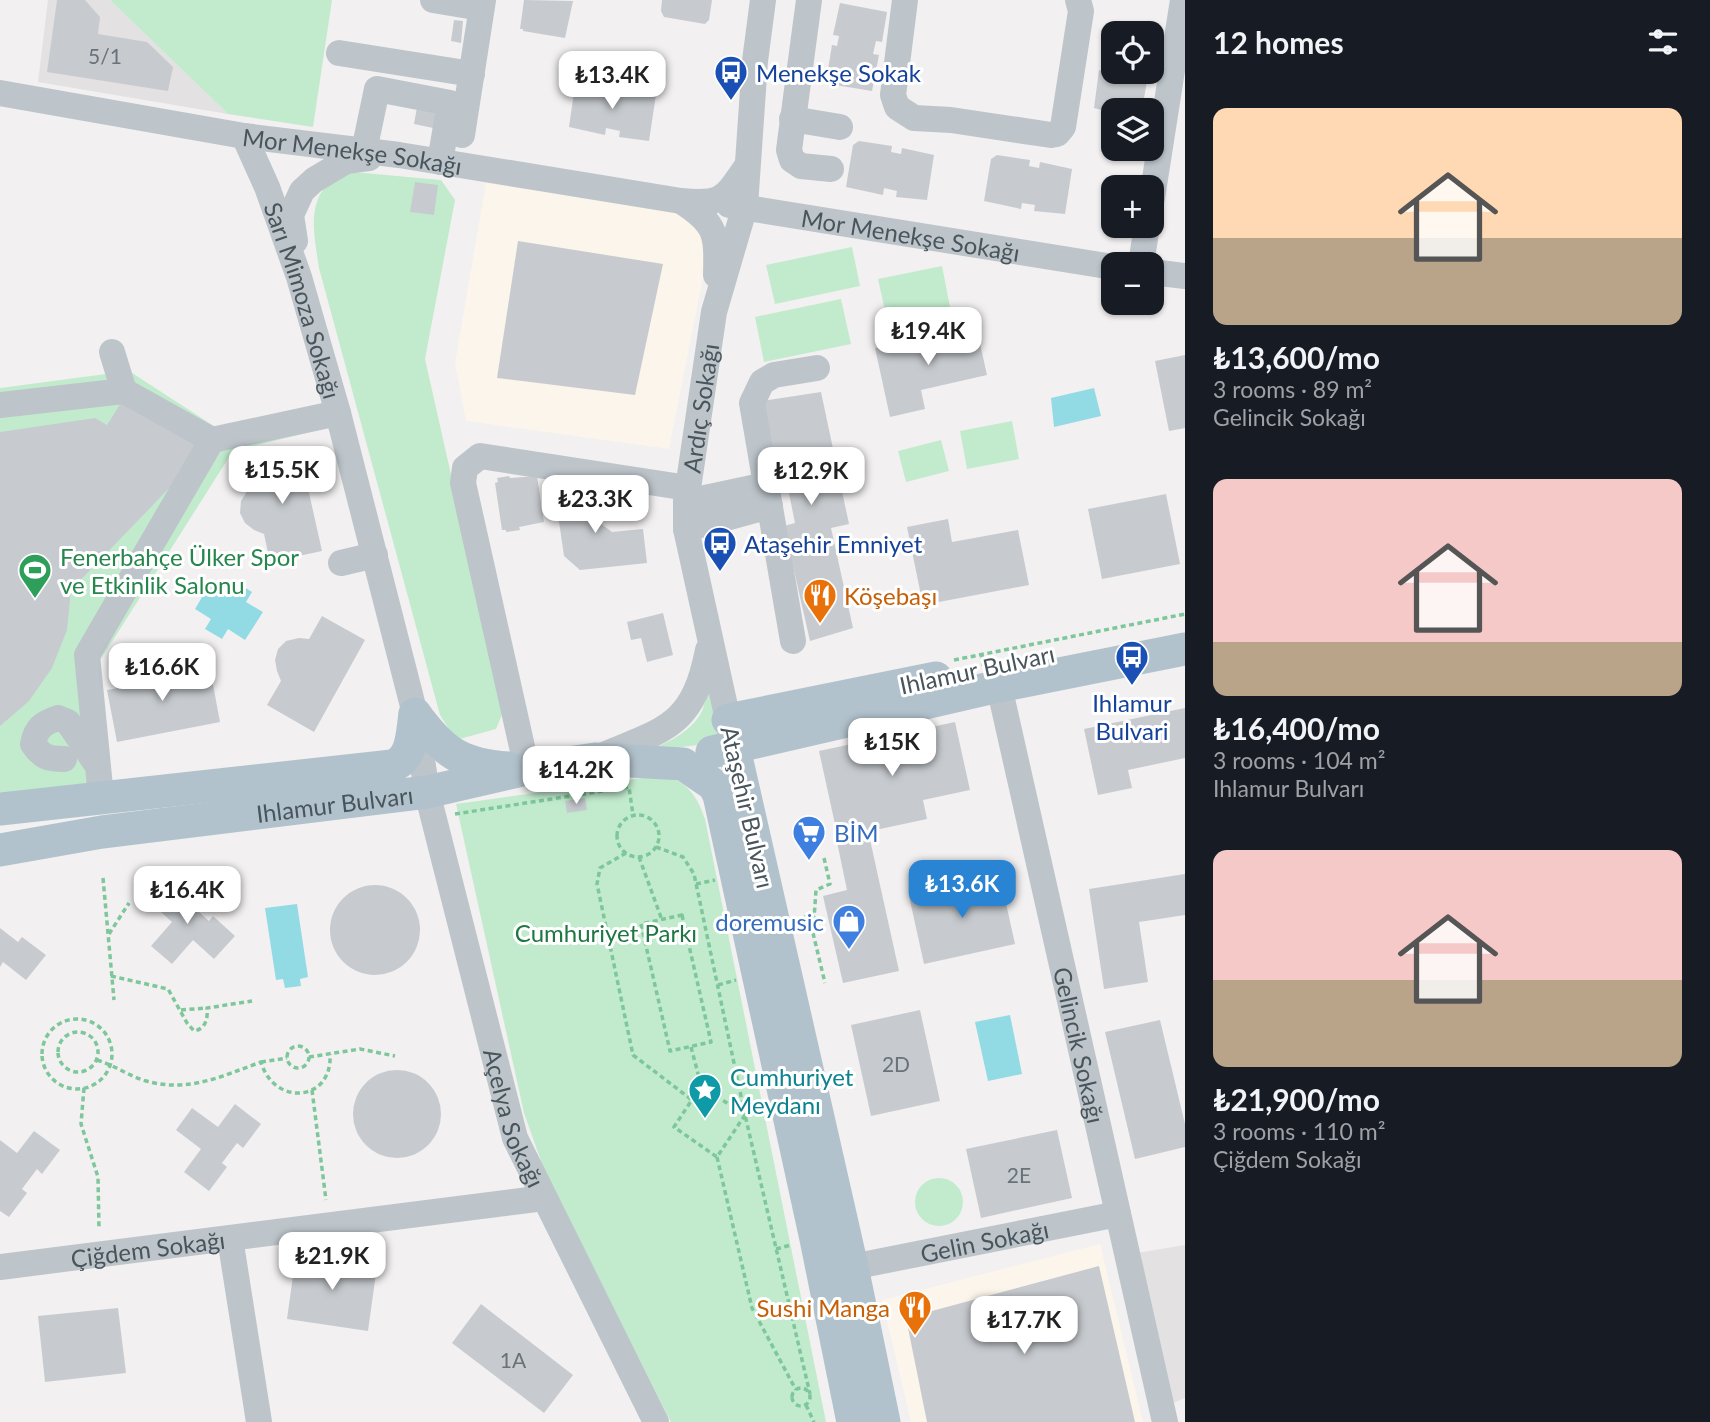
<!DOCTYPE html>
<meta charset="utf-8">
<style>
:root{--surface:#171b24;--page:#242831;--text:#f1f3f6;--muted:#9ea1a6;--accent:#2984d3}
body{margin:0;font-family:Lato,sans-serif;background:var(--page);color:var(--text);height:100vh;display:flex;flex-direction:column;font-size:26px;white-space:nowrap}
*{box-sizing:border-box;margin:0}
p{font-size:23px;color:var(--muted)}
.icon{flex:none;width:38px;height:38px;fill:none;stroke:currentColor;stroke-width:2;stroke-linecap:round;stroke-linejoin:round}
.map{position:relative;flex:1;overflow:hidden}
.drawer{display:flex;flex-direction:column;background:var(--surface);width:525px}
.drawer>*{flex:none}
.buttons{position:absolute;left:1101px;top:21px;display:grid;gap:14px}
.buttons a{display:grid;place-items:center;width:63px;height:63px;border-radius:14px;background:var(--surface);box-shadow:0 2px 5px #0004;font-size:35px}
.price{position:absolute;translate:-50% -60px;padding:0 16px;border-radius:14px;background:#fff;color:#222;font-size:23px;line-height:46px;filter:drop-shadow(0 2px 4px #0008)}
.price::after{content:'';position:absolute;left:50%;top:42px;width:21px;height:16px;margin-left:-10px;background:inherit;clip-path:polygon(0 0,100% 0,50% 100%)}
.price.current{background:var(--accent);color:#fff}
ul{padding:0;list-style:none}
li{display:grid;align-content:center;gap:14px;height:371px;padding:0 28px}
li span{display:grid;place-items:center;height:217px;border-radius:14px;color:#555}
li>.icon{margin-inline-start:auto}
span .icon{width:126px;height:126px;fill:#fffc;stroke-width:1}
li b{font-size:30px}
h2{display:flex;justify-content:space-between;align-items:center;height:84px;padding:0 28px;font-size:30px}
main{display:flex;flex:1;min-height:0}
.map>svg:first-child{display:block}
.commercial{fill:#fbf5eb}
.education{fill:#e3e1e1}
.green{fill:#c2ebce}
.water{fill:#93dbe4}
.building{fill:#c7cbcf}
.lines{fill:none;stroke-linecap:round;stroke-linejoin:round}
.path{stroke:#7dc79b;stroke-width:3.5;stroke-dasharray:5 3.5;stroke-linecap:butt}
.minor{stroke:#bdc5cb;stroke-width:26}
.major{stroke:#b2c2cc;stroke-width:33}
.labels{text-anchor:middle;dominant-baseline:central;stroke-width:6;stroke-linejoin:round;paint-order:stroke}
.number-label{font-size:21px;fill:#687279}
.transit-label{font-size:24px;fill:#164399;stroke:#fff;text-anchor:start}
.street-label{font-size:24px;fill:#49555c;stroke:#fff}
.leisure-label{font-size:24px;fill:#27864d;stroke:#fff;text-anchor:start}
.food-label{font-size:24px;fill:#c56008;stroke:#fff;text-anchor:start}
.shop-label{font-size:24px;fill:#366cbe;stroke:#fff;text-anchor:start}
.park-label{font-size:24px;fill:#207743;stroke:#fff}
.culture-label{font-size:24px;fill:#0d838f;stroke:#fff;text-anchor:start}
</style>
<main>
<div class="map">
<svg width="1185" height="1422" viewBox="0 0 1185 1422">
<rect width="100%" height="100%" fill="#f2f0f0"/>
<path class="commercial" d="M486,183L687,212L710,242L669,449L466,421L455,363Z
M1100,1244L1143,1422H911L882,1300Z"/>
<path class="education" d="M48,0H110L228,114L38,82Z
M1185,1245V1398L1173,1403L1137,1253Z"/>
<path class="green" d="M110,0H332L313,127L228,114Z
M353,172L441,180L455,200L425,359L504,710L496,729L456,740L440,715L319,268C315,239 305,202 332,180C337,176 347,174 353,172Z
M852,247L860,286L775,304L766,265Z
M942,266L950,307L887,320L878,279Z
M841,299L851,344L764,362L755,317Z
M129,371L220,430L327,428L233,451L94,670L105,789L0,797V388Z
M1012,421L1019,459L967,469L960,431Z
M941,440L949,471L906,482L898,451Z
M709,688L720,742L652,751L651,749C670,742 693,730 702,711C705,704 706,696 709,688Z
M663,775C687,782 697,795 705,819L826,1422H671L547,1178L524,1113L456,804Z
M915 1202a24 24 0 1 1 48 0a24 24 0 1 1-48 0Z"/>
<path class="water" d="M1094,388L1101,416L1054,427L1051,398Z
M212,580L230,591L236,582L252,592L246,602L263,612L245,640L228,629L222,639L205,629L211,619L195,609Z
M297,904L308,977L300,979L301,986L285,988L283,979L276,980L265,908Z
M1010,1015L1022,1074L988,1081L975,1022Z"/>
<path class="building" d="M57,0H85L100,17L98,34L147,42L173,67L168,91L47,72Z
M524,0L573,1L565,38L523,31V29H520Z
M662,0H712L709,20L705,24L664,17L661,11Z
M840,3L887,12L882,42L876,41L873,54L879,55L872,91L829,84L830,82H826L832,45L837,46L839,36L833,35Z
M454,20L463,21L461,43L451,41Z
M1110,28L1130,32L1113,33V72H1142L1141,79L1147,81L1142,110H1113V113L1094,108L1099,70L1105,72L1107,62L1101,60L1106,31Z
M581,81L615,87L614,92L624,94L625,88L656,95L649,141L619,137L620,131L606,128L605,135L569,127L575,85Z
M417,107L441,112L438,129L414,124Z
M859,141L892,146L891,152L901,154L902,148L934,155L927,200L896,197L897,191L884,188L883,195L846,187L853,145Z
M997,155L1030,160L1029,166L1039,168L1040,162L1072,169L1065,214L1034,211L1035,205L1022,203L1021,209L984,201L991,159Z
M415,182L438,185L434,215L410,212Z
M518,241L663,264L635,395L497,378Z
M976,326L987,375L921,390L925,409L890,417L875,348Z
M1185,355V428L1169,431L1155,361Z
M821,392L849,524L831,528L853,628L810,641L784,526L795,523L780,449L767,451L756,402Z
M124,398L205,451L71,590L67,630L52,668L29,701L0,726V432L95,418L107,425Z
M299,448L322,551L270,562L264,534L254,530L245,523L240,513L241,501L248,490L256,485L251,458Z
M509,476L510,478L537,476L544,522L519,527L520,530L506,532V530H502L495,483L498,482L497,478Z
M592,488L596,520L612,532L643,529L647,563L580,570L564,556L555,494Z
M1166,494L1180,564L1102,579L1088,509Z
M948,519L952,542L1018,530L1029,585L923,605L907,527Z
M663,613L673,655L647,662L641,638L631,640L627,622Z
M322,616L365,640L314,732L267,705L281,681L277,671L275,660L278,649L286,641L299,638L309,639Z
M156,662L168,663L179,670L184,678L211,674L220,722L117,742L107,690L135,685L139,675L146,667Z
M1185,708V758L1128,770L1132,788L1098,795L1084,729Z
M955,722L970,790L923,800L927,819L838,838L819,751Z
M585,798L587,810L567,813L565,801Z
M869,835L899,971L843,983L823,896L847,890L837,842Z
M1185,874V915L1139,922L1148,982L1104,989L1089,889Z
M1000,876L1015,944L924,964L909,896Z
M172,879L195,899L190,904L209,921L213,916L235,936L214,959L193,940L172,964L151,946L172,922L151,903Z
M330 930a45 45 0 1 1 90 0a45 45 0 1 1-90 0Z
M0,928L18,942L22,937L46,955L26,980L3,962L0,967Z
M920,1010L940,1101L871,1116L851,1025Z
M1160,1020L1185,1124V1147L1135,1159L1105,1032Z
M353 1114a44 44 0 1 1 88 0a44 44 0 1 1-88 0Z
M235,1104L261,1124L243,1148L237,1143L222,1163L227,1167L209,1191L184,1172L201,1149L176,1130L192,1108L218,1127Z
M1057,1130L1072,1198L981,1218L966,1149Z
M34,1131L60,1150L42,1174L37,1169L22,1189L27,1193L9,1217L0,1211V1140L17,1153Z
M296,1254L377,1266L368,1331L287,1319Z
M1099,1266L1135,1422H927L906,1318Z
M481,1304L573,1375L544,1413L452,1343Z
M118,1308L126,1373L45,1382L38,1316Z"/>
<g class="lines">
<path class="path" d="M982,654L983,666
M954,660L1185,614
M455,814L629,787L633,815
M617 836a21 21 0 1 1 42 0a21 21 0 1 1-42 0Z
M656,847L683,857L694,874L745,1115L810,1394
M626,853L600,868L597,884L633,1055L692,1100
M639,857L662,920
M824,858L830,884L816,890L813,933L825,983
M103,878L114,1000
M696,884L715,880
M682,915L711,1042L670,1051L641,924Z
M796,920L814,914
M109,934L129,903
M111,976L168,989L187,1023L194,1031C206,1029 208,1018 207,1008L252,1001
M718,985L736,980
M181,1010L207,1008
M42 1054a35 35 0 1 1 70 0a35 35 0 1 1-70 0Z
M58 1052a20 20 0 1 1 40 0a20 20 0 1 1-40 0Z
M287 1057a11 11 0 1 1 22 0a11 11 0 1 1-22 0Z
M691,1047L701,1085
M309,1057L360,1049L395,1056
M97,1060C114,1065 129,1076 146,1081C189,1093 222,1076 261,1062C274,1107 333,1102 330,1054
M261,1062L287,1058
M84,1088L81,1124L98,1177L99,1229
M312,1090L326,1200
M745,1115L717,1157L674,1127L701,1086L745,1115L763,1112
M717,1157L752,1308L796,1390
M776,1249L791,1245
M792 1397a9 9 0 1 1 18 0a9 9 0 1 1-18 0Z
M806,1405L814,1422"/>
<g class="minor">
<path d="M433,0L481,8"/>
<path d="M809,0L789,150L792,160L801,166L831,169"/>
<path d="M905,0L893,95L897,107L914,118L951,120L1051,135L1057,134L1063,127L1081,11L1078,0"/>
<path d="M339,53L472,74"/>
<path id="s1" d="M0,93L244,136L399,155L681,201C723,205 724,199 747,166"/>
<path d="M792,119L840,127"/>
<path d="M462,135L483,0"/>
<path id="s2" d="M244,136L267,187L299,277L338,413L415,714L427,792L515,1138L656,1422"/>
<path d="M364,151L377,89L450,103L440,162"/>
<path d="M1152,198L1183,0"/>
<path d="M681,201C717,224 717,234 716,275"/>
<path id="s3" d="M729,205L1113,267"/>
<path d="M295,241L291,215L302,191L314,180L346,161L369,158"/>
<path d="M1141,264L1147,226"/>
<path d="M1152,272L1185,276"/>
<path d="M112,352L124,391"/>
<path d="M0,405L124,391L212,440L87,655L101,797"/>
<path d="M212,440L338,413"/>
<path d="M686,502L766,485"/>
<path d="M686,529L770,506"/>
<path d="M341,563L375,555"/>
<path d="M793,641L752,403L762,382L774,375L817,368"/>
<path id="s4" d="M999,686L1165,1422"/>
<path id="s5" d="M732,738L686,529V502L714,312L745,206L755,61L763,0"/>
<path d="M599,757C665,729 693,727 708,650"/>
<path d="M64,759C48,759 42,757 33,744C36,728 43,723 58,718L68,722L95,762"/>
<path d="M527,769L463,483L465,468L480,456L688,488"/>
<path d="M230,1238L259,1422"/>
<path id="s6" d="M0,1267L544,1198"/>
<path id="s7" d="M852,1267L1118,1214"/>
</g>
<g class="major">
<path d="M415,714C443,752 461,765 508,768"/>
<path d="M728,720L936,678"/>
<path d="M734,748L852,1267L884,1422"/>
<path d="M712,752L999,686L1185,649"/>
<path d="M0,809L392,766C413,759 412,733 415,714"/>
<path id="s8" d="M0,850L102,832L427,792L527,769L595,759L683,764L714,785L719,795L816,1239L853,1422"/>
</g>
</g>
<defs>
<symbol id="bus-pin" viewBox="-11 -11 22 30"><path d="M0 17L-7.5 6A9.5 9.5 0 1 1 7.5 6Z" fill="#1a4fb4" stroke="#fff"/><path d="M-5-6H5V4H4V6H2V4H-2V6H-4V4H-5ZM-3.5-4V0h7V-4ZM-3.5 1.2v1.5H-2V1.2ZM2 1.2v1.5H3.5V1.2Z" fill="#fff"/></symbol>
<symbol id="stadium-pin" viewBox="-11 -11 22 30"><path d="M0 17L-7.5 6A9.5 9.5 0 1 1 7.5 6Z" fill="#2e9e5b" stroke="#fff"/><path d="M0-5a6.5 5 0 1 0 0 10a6.5 5 0 1 0 0-10ZM-3.5-1.8h7v3.6h-7Z" fill="#fff"/></symbol>
<symbol id="restaurant-pin" viewBox="-11 -11 22 30"><path d="M0 17L-7.5 6A9.5 9.5 0 1 1 7.5 6Z" fill="#e8710a" stroke="#fff"/><path d="M-5-6h1v4h1v-4h1v4h1v-4h1v5L-1.5 .5V6h-2V.5L-5-1ZM5-6V6H3V1.5H1.5Q1.5-4 5-6Z" fill="#fff"/></symbol>
<symbol id="supermarket-pin" viewBox="-11 -11 22 30"><path d="M0 17L-7.5 6A9.5 9.5 0 1 1 7.5 6Z" fill="#3f7fe0" stroke="#fff"/><path d="M-6-5.5h2.5l.6 2H6L4.5 2H-2.5L-4.4-4H-6ZM-1.5 3.2a1.3 1.3 0 1 0 .1 0ZM3 3.2a1.3 1.3 0 1 0 .1 0Z" fill="#fff"/></symbol>
<symbol id="shop-pin" viewBox="-11 -11 22 30"><path d="M0 17L-7.5 6A9.5 9.5 0 1 1 7.5 6Z" fill="#3f7fe0" stroke="#fff"/><path d="M-5-2.5h2.3a2.7 3.5 0 0 1 5.4 0H5L5.5 6h-11ZM-1.5-2.5h3a1.5 2.3 0 0 0-3 0Z" fill="#fff"/></symbol>
<symbol id="sight-pin" viewBox="-11 -11 22 30"><path d="M0 17L-7.5 6A9.5 9.5 0 1 1 7.5 6Z" fill="#0f9aa8" stroke="#fff"/><path d="M0-6L1.8-2.2L6-1.7L2.9 1.2L3.7 5.4L0 3.3L-3.7 5.4L-2.9 1.2L-6-1.7L-1.8-2.2Z" fill="#fff"/></symbol>
</defs>
<g fill-rule="evenodd">
<use href="#bus-pin" x="712" y="53" width="38" height="52"/>
<use href="#bus-pin" x="701" y="524" width="38" height="52"/>
<use href="#stadium-pin" x="16" y="551" width="38" height="52"/>
<use href="#restaurant-pin" x="801" y="576" width="38" height="52"/>
<use href="#bus-pin" x="1113" y="638" width="38" height="52"/>
<use href="#supermarket-pin" x="790" y="813" width="38" height="52"/>
<use href="#shop-pin" x="830" y="902" width="38" height="52"/>
<use href="#sight-pin" x="686" y="1071" width="38" height="52"/>
<use href="#restaurant-pin" x="896" y="1288" width="38" height="52"/>
</g>
<g class="labels">
<g class="number-label">
<text x="105" y="55">5/1</text>
<text x="896" y="1063">2D</text>
<text x="1019" y="1174">2E</text>
<text x="513" y="1359">1A</text>
</g>
<g class="transit-label">
<text x="756" y="72">Menekşe Sokak</text>
<text x="744" y="543">Ataşehir Emniyet</text>
<text x="1132" y="702" text-anchor="middle">Ihlamur<tspan x="1132" dy="28">Bulvari</tspan></text>
</g>
<g class="street-label">
<text stroke="none"><textPath href="#s1" startOffset="357">Mor Menekşe Sokağı</textPath></text>
<text stroke="none"><textPath href="#s3" startOffset="184">Mor Menekşe Sokağı</textPath></text>
<text stroke="none"><textPath href="#s2" startOffset="175">Sarı Mimoza Sokağı</textPath></text>
<text stroke="none"><textPath href="#s5" startOffset="336">Ardıç Sokağı</textPath></text>
<text transform="translate(977 669) rotate(-12)">Ihlamur Bulvarı</text>
<text stroke="none"><textPath href="#s8" startOffset="338">Ihlamur Bulvarı</textPath></text>
<text transform="translate(748 807) rotate(77)">Ataşehir Bulvarı</text>
<text stroke="none"><textPath href="#s4" startOffset="368">Gelincik Sokağı</textPath></text>
<text stroke="none"><textPath href="#s2" startOffset="1020">Açelya Sokağı</textPath></text>
<text stroke="none"><textPath href="#s7" startOffset="135">Gelin Sokağı</textPath></text>
<text stroke="none"><textPath href="#s6" startOffset="149">Çiğdem Sokağı</textPath></text>
</g>
<g class="leisure-label">
<text x="60" y="556">Fenerbahçe Ülker Spor<tspan x="60" dy="28">ve Etkinlik Salonu</tspan></text>
</g>
<g class="food-label">
<text x="844" y="595">Köşebaşı</text>
<text x="890" y="1307" text-anchor="end">Sushi Manga</text>
</g>
<g class="shop-label">
<text x="834" y="832">BİM</text>
<text x="824" y="921" text-anchor="end">doremusic</text>
</g>
<g class="park-label">
<text x="606" y="932">Cumhuriyet Parkı</text>
</g>
<g class="culture-label">
<text x="730" y="1076">Cumhuriyet<tspan x="730" dy="28">Meydanı</tspan></text>
</g>
</g>
</svg>
<div class="buttons">
<a><svg class="icon" aria-label="locate" viewBox="0 0 24 24"><circle cx="12" cy="12" r="6"/><path d="M12 2v4M12 18v4M2 12h4M18 12h4"/></svg></a>
<a><svg class="icon" aria-label="layers" viewBox="0 0 24 24"><path d="M12 4l9 5-9 5-9-5zM3 14l9 5 9-5"/></svg></a>
<a>+</a>
<a>−</a>
</div>
<b class="price" style="left:612px;top:111px">₺13.4K</b>
<b class="price" style="left:928px;top:367px">₺19.4K</b>
<b class="price" style="left:282px;top:506px">₺15.5K</b>
<b class="price" style="left:811px;top:507px">₺12.9K</b>
<b class="price" style="left:595px;top:535px">₺23.3K</b>
<b class="price" style="left:162px;top:703px">₺16.6K</b>
<b class="price" style="left:892px;top:778px">₺15K</b>
<b class="price" style="left:576px;top:806px">₺14.2K</b>
<b class="price current" style="left:962px;top:920px">₺13.6K</b>
<b class="price" style="left:187px;top:926px">₺16.4K</b>
<b class="price" style="left:332px;top:1292px">₺21.9K</b>
<b class="price" style="left:1024px;top:1356px">₺17.7K</b>
</div>
<section class="drawer">
<h2>12 homes<svg class="icon" aria-label="filters" viewBox="0 0 24 24"><path d="M4 7h16M4 17h16"/><circle cx="9" cy="7" r="2"/><circle cx="15" cy="17" r="2"/></svg></h2>
<ul>
<li><span style="background:linear-gradient(#ffd9b3 60%,#b9a48a 0)"><svg class="icon" aria-label="home" viewBox="0 0 24 24"><path d="M3 11l9-7 9 7M6 9v11h12V9"/></svg></span><div><b>₺13,600/mo</b><p>3 rooms · 89 m²</p><p>Gelincik Sokağı</p></div></li>
<li><span style="background:linear-gradient(#f6c9c9 75%,#b9a48a 0)"><svg class="icon" aria-label="home" viewBox="0 0 24 24"><path d="M3 11l9-7 9 7M6 9v11h12V9"/></svg></span><div><b>₺16,400/mo</b><p>3 rooms · 104 m²</p><p>Ihlamur Bulvarı</p></div></li>
<li><span style="background:linear-gradient(#f6c9c9 60%,#b9a48a 0)"><svg class="icon" aria-label="home" viewBox="0 0 24 24"><path d="M3 11l9-7 9 7M6 9v11h12V9"/></svg></span><div><b>₺21,900/mo</b><p>3 rooms · 110 m²</p><p>Çiğdem Sokağı</p></div></li>
</ul>
</section>
</main>
